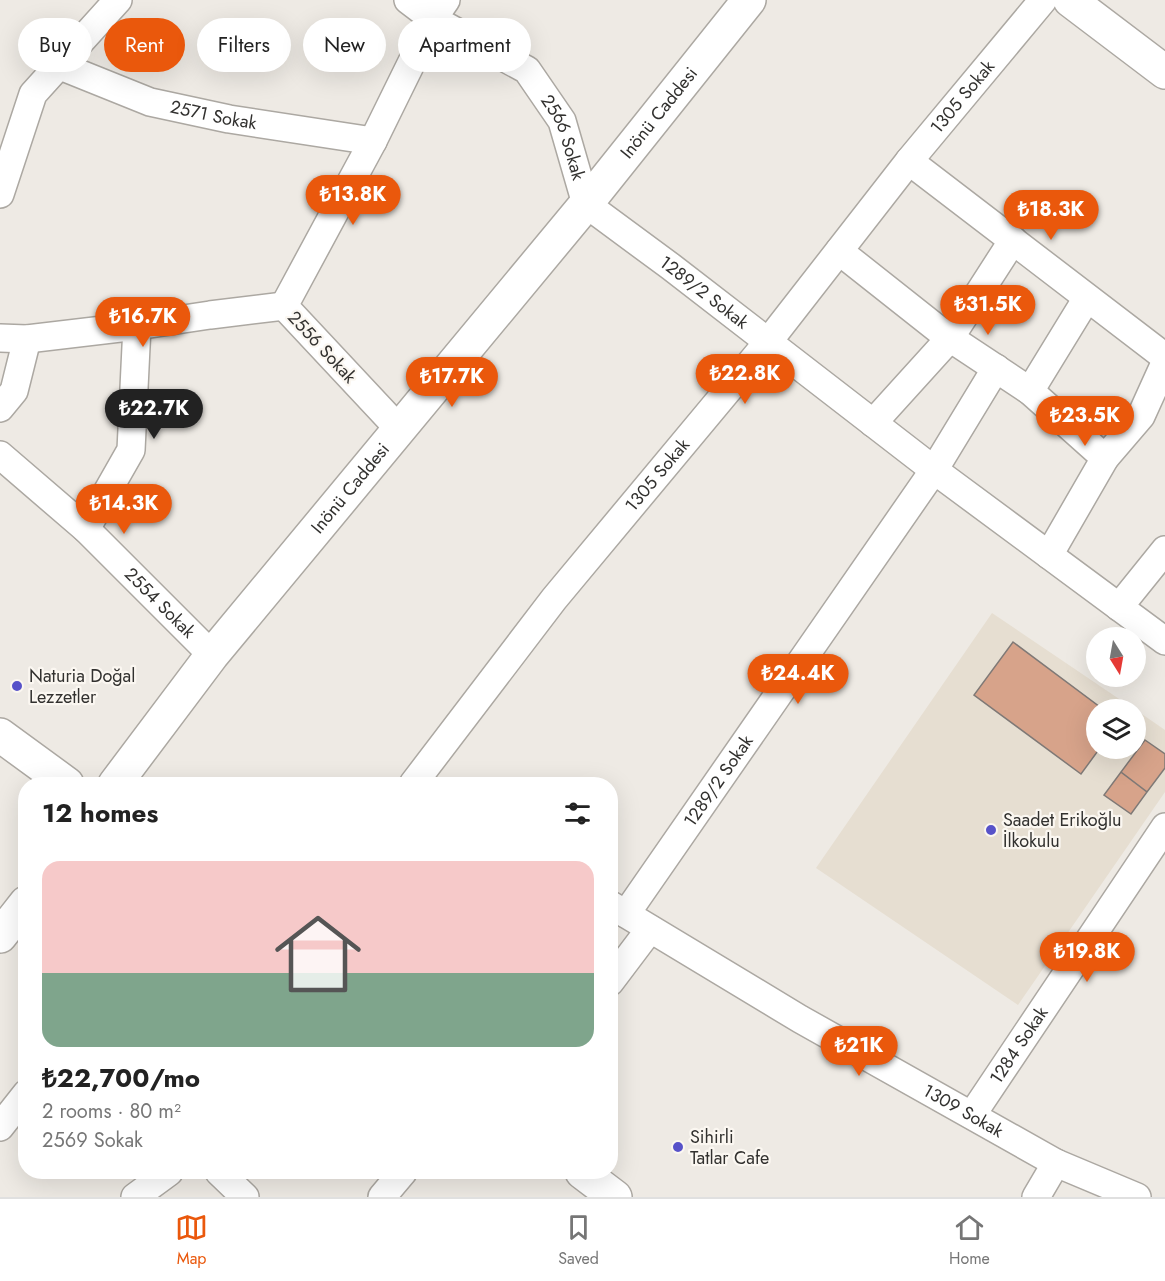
<!DOCTYPE html>
<meta charset="utf-8">
<style>
:root{--surface:#fff;--page:#f6f6f6;--text:#222;--muted:#767676;--line:#e0e0e0;--accent:#ea580c}
body{margin:0;font-family:Jost,sans-serif;background:var(--page);color:var(--text);height:100vh;display:flex;flex-direction:column;font-size:22px;white-space:nowrap}
*{box-sizing:border-box;margin:0}
p{font-size:20px;color:var(--muted)}
.icon{flex:none;width:33px;height:33px;fill:none;stroke:currentColor;stroke-width:2;stroke-linecap:round;stroke-linejoin:round}
.map{position:relative;flex:1;overflow:hidden}
.details{position:absolute;left:18px;top:777px;width:600px;height:402px;display:flex;flex-direction:column;background:var(--surface);border-radius:24px;box-shadow:0 6px 24px #0002}
.details>*{flex:none}
.hud{position:absolute;left:18px;top:18px;width:600px;height:54px;display:flex;gap:12px}
.needle{width:39px;rotate:169deg}
.fabs{position:absolute;left:1086px;top:627px;display:grid;gap:12px}
.fabs a{display:grid;place-items:center;width:60px;height:60px;border-radius:50%;background:var(--surface);box-shadow:0 6px 24px #0002;font-size:30px}
.price{position:absolute;translate:-50% -51px;padding:0 14px;border-radius:21px;background:var(--accent);color:#fff;font-size:20px;line-height:39px;filter:drop-shadow(0 2px 3px #0008)}
.price::after{content:'';position:absolute;left:50%;top:36px;width:18px;height:14px;margin-left:-9px;background:inherit;clip-path:polygon(0 0,100% 0,50% 100%)}
.price.on{background:#222;color:#fff}
ul{padding:0;list-style:none}
li{display:grid;align-content:center;gap:12px;height:318px;padding:0 24px}
li span{display:grid;place-items:center;height:186px;border-radius:18px;color:#555}
li>.icon{margin-inline-start:auto}
span .icon{width:108px;height:108px;fill:#fffc;stroke-width:1}
li b{font-size:26px}
h2{display:flex;justify-content:space-between;align-items:center;height:72px;padding:0 24px;font-size:26px}
.pill{padding:0 21px;border-radius:27px;background:var(--surface);box-shadow:0 6px 24px #0002;font-size:21px;line-height:54px}
.pill.on{background:var(--accent);color:#fff}
.tab-bar{display:flex;justify-content:space-around;align-items:center;height:84px;border-top:2px solid var(--line);background:var(--surface);font-size:16px;color:var(--muted)}
.tab-bar a{display:grid;justify-items:center;gap:3px}
.tab-bar .on{color:var(--accent)}
.map>svg:first-child{display:block}
.built{fill:#e6ded1}
.building{fill:#d7a38a;stroke:#7f7976;stroke-width:1.5}
.lines{fill:none;stroke-linecap:round;stroke-linejoin:round}
.minor-casing{stroke:#aca8a2;stroke-width:30}
.tertiary-casing{stroke:#aca8a2;stroke-width:36}
.secondary-casing{stroke:#aca8a2;stroke-width:36}
.minor{stroke:#fff;stroke-width:27}
.tertiary{stroke:#fff;stroke-width:33}
.secondary{stroke:#fff;stroke-width:33}
.poi-dot{fill:#5752c9;stroke:#fbf7f1;stroke-width:2}
.labels{text-anchor:middle;dominant-baseline:central;stroke-width:4.5;stroke-linejoin:round;paint-order:stroke}
.street-label{font-size:18px;fill:#32312f;stroke:#fbf7f1}
.poi-label{font-size:18px;fill:#32312f;stroke:#fbf7f1;text-anchor:start}
</style>
<div class="map">
<svg width="1165" height="1197" viewBox="0 0 1165 1197">
<rect width="100%" height="100%" fill="#eeeae4"/>
<path class="built" d="M992,613L1134,709L1096,710V748H1136V710L1165,730V792L1018,1005L816,868Z"/>
<path class="building" d="M1013,642L1104,710H1096V748H1100L1081,774L974,695Z
M1145,740L1165,754V768L1147,792L1121,772Z
M1121,772L1147,792L1131,814L1104,795Z"/>
<g class="lines">
<defs>
<g id="minor">
<path id="s1" d="M408,0L433,19L527,70L562,121L586,204L670,266L934,470L1165,641"/>
<path id="s2" d="M58,65L150,102L229,119L373,141"/>
<path d="M909,161L1165,357"/>
<path d="M0,194L33,94L118,0"/>
<path d="M839,251L944,334L1030,391L1105,458"/>
<path d="M0,338L27,339L137,326L210,315L284,306"/>
<path d="M1030,391L1087,298"/>
<path d="M0,408L14,391L27,339"/>
<path d="M873,423L950,338L1013,240"/>
<path d="M400,430L284,306L373,141L433,19L446,0"/>
<path id="s3" d="M0,455L86,529L212,655"/>
<path d="M86,529L131,450L137,326"/>
<path d="M1049,555L1105,458L1141,416L1165,363"/>
<path d="M1119,607L1165,550"/>
<path id="s4" d="M413,784L554,599L768,342L909,161L1043,0"/>
<path id="s5" d="M611,905L800,1019L1056,1163L1137,1197"/>
<path id="s6" d="M626,914L934,470L996,368"/>
<path d="M610,982L650,929"/>
<path id="s7" d="M972,1115L1165,827"/>
<path d="M0,1127L26,1094"/>
<path d="M219,1172L245,1197"/>
<path d="M135,1197L169,1172"/>
<path d="M382,1197L403,1172"/>
<path d="M1036,1197L1056,1163"/>
</g>
<g id="tertiary">
<path d="M1070,0L1165,72"/>
<path id="s8" d="M115,784L212,655L586,204L749,0"/>
<path d="M0,936L26,903"/>
</g>
<path id="secondary" d="M0,735L67,784
M582,1172L615,1197"/>
</defs>
<use href="#minor" class="minor-casing"/>
<use href="#tertiary" class="tertiary-casing"/>
<use href="#secondary" class="secondary-casing"/>
<use href="#minor" class="minor"/>
<use href="#tertiary" class="tertiary"/>
<use href="#secondary" class="secondary"/>
</g>
<g class="poi-dot">
<circle cx="17" cy="686" r="6"/>
<circle cx="991" cy="830" r="6"/>
<circle cx="678" cy="1147" r="6"/>
</g>
<g class="labels">
<g class="street-label">
<text stroke="none"><textPath href="#s4" startOffset="880">1305 Sokak</textPath></text>
<text stroke="none"><textPath href="#s8" startOffset="864">Inönü Caddesi</textPath></text>
<text stroke="none"><textPath href="#s2" startOffset="164">2571 Sokak</textPath></text>
<text stroke="none"><textPath href="#s1" startOffset="216">2566 Sokak</textPath></text>
<text stroke="none"><textPath href="#s1" startOffset="434">1289/2 Sokak</textPath></text>
<text transform="translate(322 347) rotate(47)">2556 Sokak</text>
<text stroke="none"><textPath href="#s4" startOffset="394">1305 Sokak</textPath></text>
<text stroke="none"><textPath href="#s8" startOffset="378">Inönü Caddesi</textPath></text>
<text stroke="none"><textPath href="#s3" startOffset="218">2554 Sokak</textPath></text>
<text stroke="none"><textPath href="#s6" startOffset="162">1289/2 Sokak</textPath></text>
<text stroke="none"><textPath href="#s7" startOffset="84">1284 Sokak</textPath></text>
<text stroke="none"><textPath href="#s5" startOffset="408">1309 Sokak</textPath></text>
</g>
<g class="poi-label">
<text x="29" y="676">Naturia Doğal<tspan x="29" dy="21">Lezzetler</tspan></text>
<text x="1003" y="820">Saadet Erikoğlu<tspan x="1003" dy="21">İlkokulu</tspan></text>
<text x="690" y="1137">Sihirli<tspan x="690" dy="21">Tatlar Cafe</tspan></text>
</g>
</g>
</svg>
<div class="fabs">
<a><svg class="needle" viewBox="-14 -14 28 28"><path d="M0-13l5 13h-10z" fill="#e53935"/><path d="M0 13l5-13h-10z" fill="#767676"/></svg></a>
<a><svg class="icon" aria-label="layers" viewBox="0 0 24 24"><path d="M12 4l9 5-9 5-9-5zM3 14l9 5 9-5"/></svg></a>
</div>
<b class="price" style="left:353px;top:226px">₺13.8K</b>
<b class="price" style="left:1051px;top:241px">₺18.3K</b>
<b class="price" style="left:988px;top:336px">₺31.5K</b>
<b class="price" style="left:143px;top:348px">₺16.7K</b>
<b class="price" style="left:745px;top:405px">₺22.8K</b>
<b class="price" style="left:452px;top:408px">₺17.7K</b>
<b class="price on" style="left:154px;top:440px">₺22.7K</b>
<b class="price" style="left:1085px;top:447px">₺23.5K</b>
<b class="price" style="left:124px;top:535px">₺14.3K</b>
<b class="price" style="left:798px;top:705px">₺24.4K</b>
<b class="price" style="left:1087px;top:983px">₺19.8K</b>
<b class="price" style="left:859px;top:1077px">₺21K</b>
<div class="hud">
<a class="pill">Buy</a>
<a class="pill on">Rent</a>
<a class="pill">Filters</a>
<a class="pill">New</a>
<a class="pill">Apartment</a>
</div>
<section class="details">
<h2>12 homes<svg class="icon" aria-label="filters" viewBox="0 0 24 24"><path d="M4 7h16M4 17h16"/><circle cx="9" cy="7" r="2"/><circle cx="15" cy="17" r="2"/></svg></h2>
<ul>
<li><span style="background:linear-gradient(#f6c9c9 60%,#7fa58c 0)"><svg class="icon" aria-label="home" viewBox="0 0 24 24"><path d="M3 11l9-7 9 7M6 9v11h12V9"/></svg></span><div><b>₺22,700/mo</b><p>2 rooms · 80 m²</p><p>2569 Sokak</p></div></li>
</ul>
</section>
</div>
<nav class="tab-bar">
<a class="on"><svg class="icon" aria-label="map" viewBox="0 0 24 24"><path d="M3 6l6-2 6 2 6-2v14l-6 2-6-2-6 2zM9 4v14M15 6v14"/></svg>Map</a>
<a><svg class="icon" aria-label="saved" viewBox="0 0 24 24"><path d="M7 4h10v16l-5-4-5 4z"/></svg>Saved</a>
<a><svg class="icon" aria-label="home" viewBox="0 0 24 24"><path d="M3 11l9-7 9 7M6 9v11h12V9"/></svg>Home</a>
</nav>
